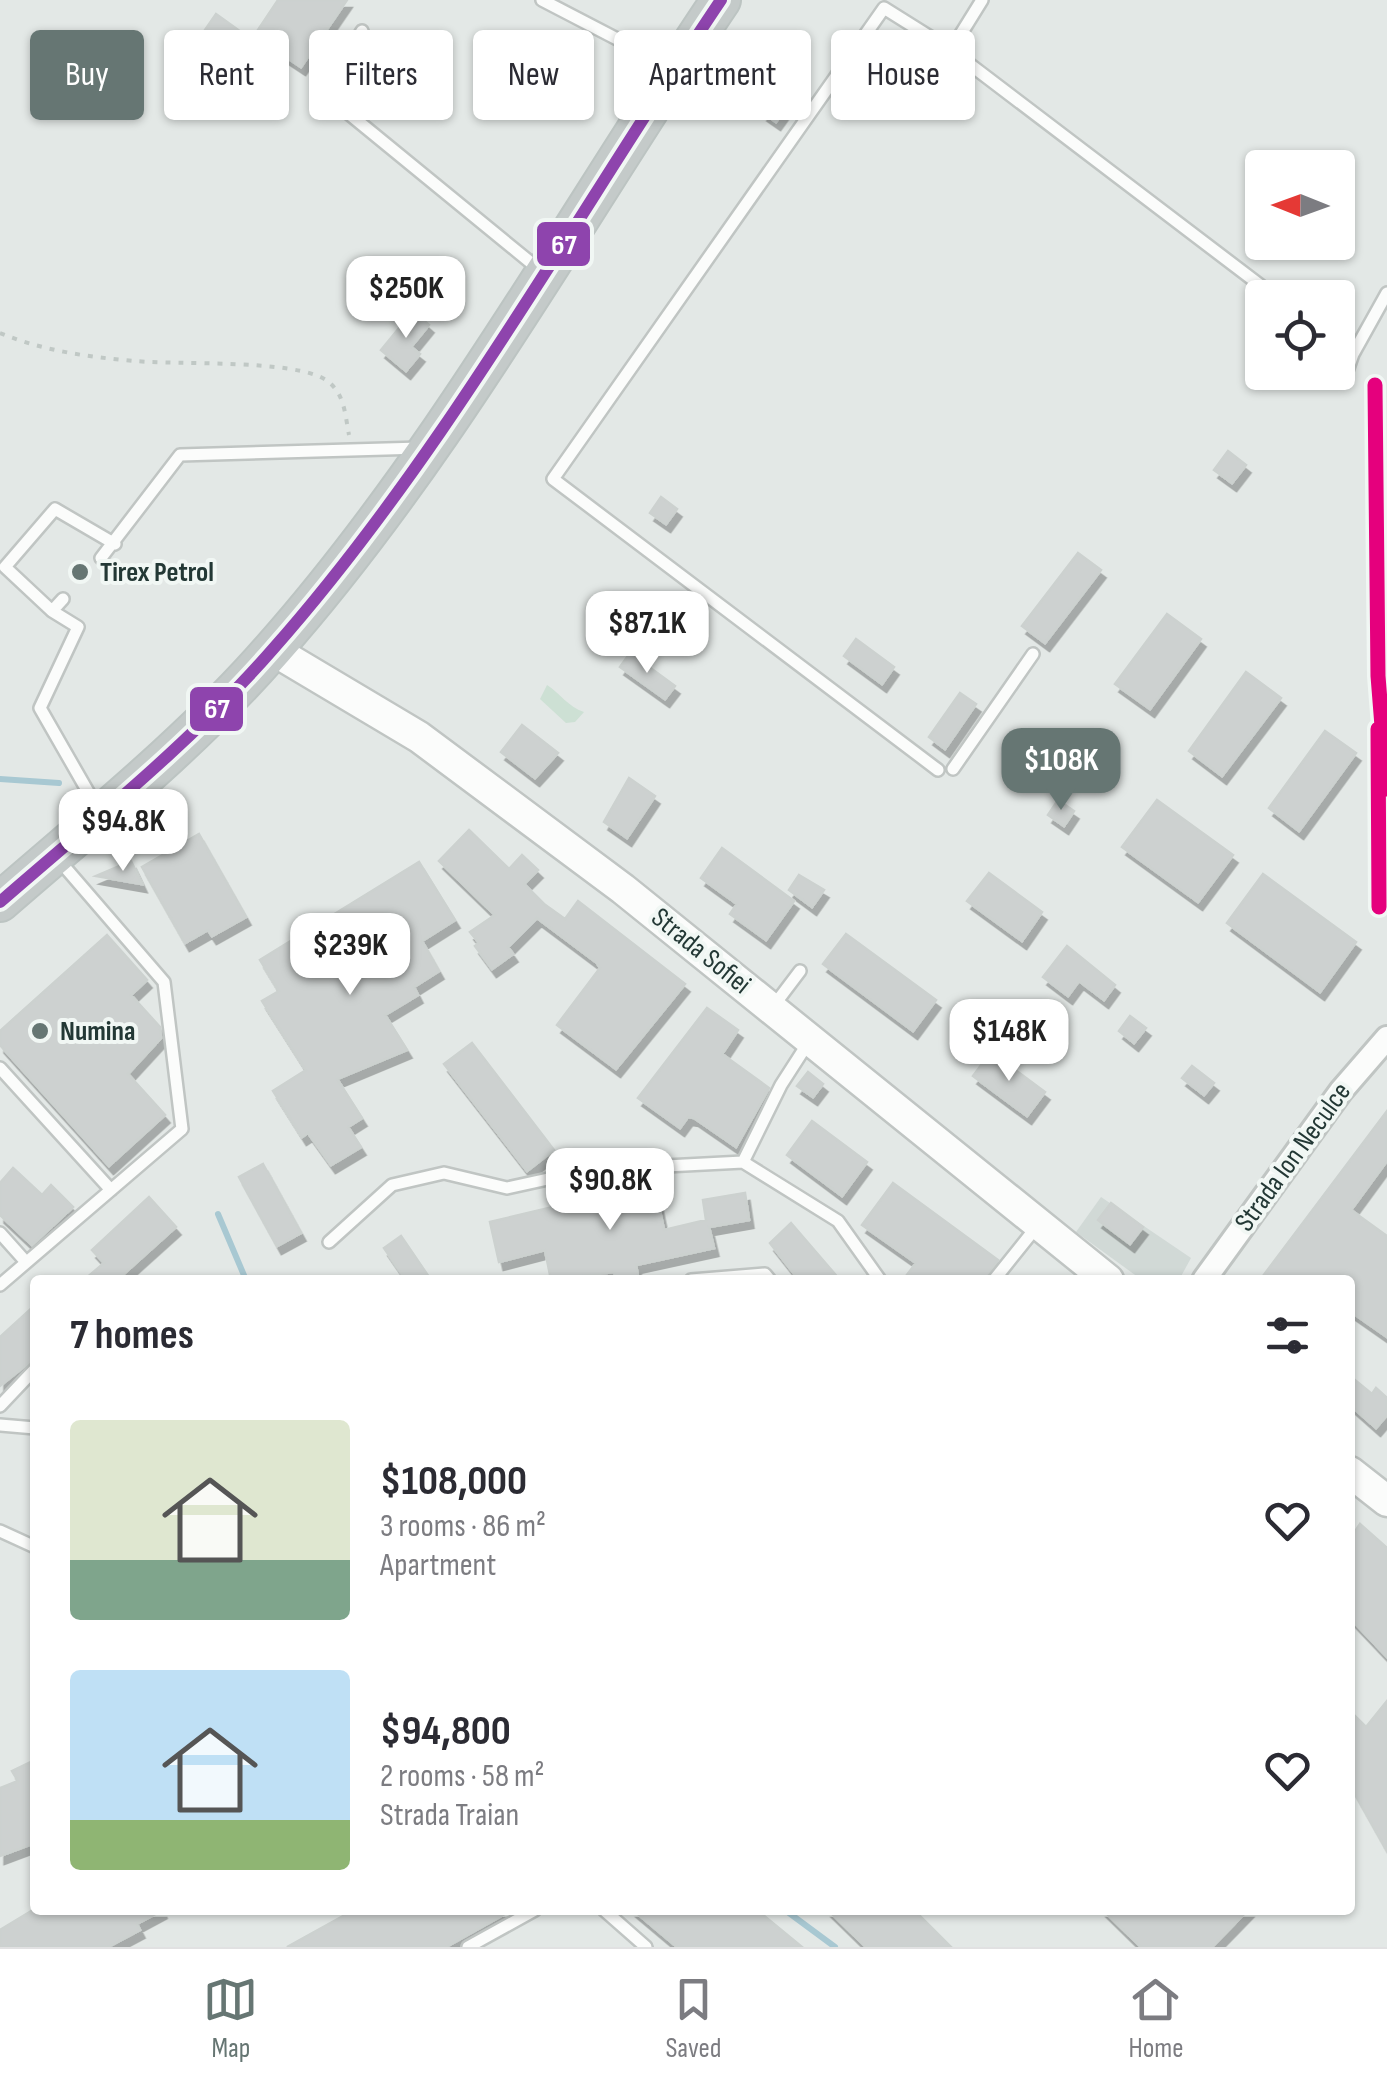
<!DOCTYPE html>
<meta charset="utf-8">
<style>
:root{--surface:#fff;--page:#f2f2f3;--text:#2b2b33;--muted:#7c7c81;--line:#e1e1e2;--accent:#667673}
body{margin:0;font-family:"Sofia Sans Condensed",sans-serif;background:var(--page);color:var(--text);height:100vh;display:flex;flex-direction:column;font-size:38px;white-space:nowrap}
*{box-sizing:border-box;margin:0}
p{font-size:32px;color:var(--muted)}
.icon{flex:none;width:55px;height:55px;fill:none;stroke:currentColor;stroke-width:2;stroke-linecap:round;stroke-linejoin:round}
.map{position:relative;flex:1;overflow:hidden}
.sheet{position:absolute;left:30px;top:1275px;width:1325px;height:640px;display:flex;flex-direction:column;background:var(--surface);border-radius:10px;box-shadow:0 2px 8px #0004}
.sheet>*{flex:none}
.top-card{position:absolute;left:30px;top:30px;width:1328px;height:90px;display:flex;gap:20px}
.needle{width:65px;rotate:271deg}
.controls{position:absolute;left:1245px;top:150px;display:grid;gap:20px}
.controls a{display:grid;place-items:center;width:110px;height:110px;border-radius:10px;background:var(--surface);box-shadow:0 2px 8px #0004;font-size:50px}
.price{position:absolute;translate:-50% -85px;padding:0 22px;border-radius:20px;background:#fff;color:#222;font-size:32px;line-height:65px;filter:drop-shadow(0 2px 5px #0008)}
.price::after{content:'';position:absolute;left:50%;top:60px;width:30px;height:22px;margin-left:-15px;background:inherit;clip-path:polygon(0 0,100% 0,50% 100%)}
.price.active{background:var(--accent);color:#fff}
ul{padding:0;list-style:none}
li{display:flex;align-items:center;gap:30px;height:250px;padding:0 40px}
li span{display:grid;place-items:center;flex:none;width:280px;height:200px;border-radius:10px;color:#555}
li>.icon{margin-inline-start:auto}
span .icon{width:120px;height:120px;fill:#fffc;stroke-width:1}
li b{font-size:42px}
h2{display:flex;justify-content:space-between;align-items:center;height:120px;padding:0 40px;font-size:42px}
.chip{padding:0 35px;border-radius:10px;background:var(--surface);box-shadow:0 2px 8px #0004;font-size:35px;line-height:90px}
.chip.active{background:var(--accent);color:#fff}
.menu{display:flex;justify-content:space-around;align-items:center;height:140px;border-top:2px solid var(--line);background:var(--surface);font-size:28px;color:var(--muted)}
.menu a{display:grid;justify-items:center;gap:5px}
.menu .active{color:var(--accent)}
.map>svg:first-child{display:block}
.built{fill:#d1d9d6}
.green{fill:#cde0d4}
.lines{fill:none;stroke-linecap:round;stroke-linejoin:round}
.stream{stroke:#a8c8d2;stroke-width:6}
.building{fill:#cdd1d0;stroke:#ccd1cf;stroke-width:2.5;filter:url(#shadow)}
.service-casing{stroke:#c0c5c3;stroke-width:16}
.minor-casing{stroke:#c0c5c3;stroke-width:28}
.tertiary-casing{stroke:#c0c5c3;stroke-width:35}
.trunk-casing{stroke:#bcc4c2;stroke-width:42}
.path{stroke:#c0c8c5;stroke-width:4;stroke-dasharray:5 8;stroke-linecap:butt}
.service{stroke:#fbfcfb;stroke-width:11}
.minor{stroke:#fbfcfb;stroke-width:22}
.tertiary{stroke:#fbfcfb;stroke-width:30}
.trunk{stroke:#c4cac9;stroke-width:38}
.bus-1-casing{stroke:#f1f7f4;stroke-width:20}
.bus-1{stroke:#8e44ad;stroke-width:12}
.rail-1-casing{stroke:#f1f7f4;stroke-width:22}
.rail-1{stroke:#e5007d;stroke-width:15}
.poi-dot{fill:#667673;stroke:#f1f7f4;stroke-width:4}
.labels{text-anchor:middle;dominant-baseline:central;stroke-width:8;stroke-linejoin:round;paint-order:stroke}
.poi-label{font-size:28px;font-weight:bold;fill:#233835;stroke:#f1f7f4;text-anchor:start}
.street-label{font-size:28px;fill:#233835;stroke:#f1f7f4}
.line-badge{stroke:#f1f7f4;stroke-width:4}
.badge-label{font-size:28px;text-anchor:middle;font-weight:bold;fill:#fff}
</style>
<div class="map">
<svg width="1387" height="1947" viewBox="0 0 1387 1947">
<defs>
<filter id="shadow"><feDropShadow dx="4.5" dy="8" stdDeviation="0" flood-color="#0004"/></filter>
</defs>
<rect width="100%" height="100%" fill="#e3e8e6"/>
<path class="built" d="M1101,1197L1191,1258L1179,1280H1142L1076,1232Z"/>
<path class="green" d="M547,685C560,693 568,707 584,712L575,722L566,723L540,699Z"/>
<g class="lines">
<path class="stream" d="M0,779L59,783
M218,1214L246,1280
M785,1910L835,1947"/>
</g>
<path class="building" d="M278,0H347L301,67L254,36Z
M216,14L248,37L236,53L205,30Z
M778,92L791,101L776,122L763,113Z
M413,311L429,325L411,347L420,354L406,371L381,350Z
M1228,451L1246,465L1232,483L1214,470Z
M661,497L677,509L666,524L650,513Z
M1078,553L1101,570L1045,643L1022,626Z
M1167,614L1201,639L1150,709L1115,684Z
M856,639L894,667L882,684L844,656Z
M630,653L675,686L665,699L620,667Z
M1246,672L1281,698L1222,776L1189,751Z
M960,693L976,704L945,749L929,737Z
M522,725L558,753L535,778L501,752Z
M1325,731L1356,753L1299,831L1269,808Z
M629,778L655,796L627,838L604,822Z
M1058,800L1074,811L1064,826L1048,815Z
M1157,800L1233,855L1198,902L1122,847Z
M469,830L509,869L522,855L538,870L524,884L544,904L565,919L578,901L685,984L616,1069L557,1025L600,968L597,963L537,918L508,947L513,954L492,969L475,946L479,943L470,932L495,915L439,861Z
M199,834L246,917L212,936L208,930L185,943L142,867Z
M722,848L794,901L766,940L730,914L737,904L701,878Z
M131,861L142,884L96,876Z
M419,862L455,920L422,941L439,971L414,987L418,995L385,1015L407,1050L337,1079L362,1118L348,1127L361,1147L331,1165L308,1133L302,1137L273,1091L306,1070L262,1001L279,991L260,960Z
M989,873L1042,912L1022,941L967,901Z
M1263,874L1356,942L1320,992L1227,923Z
M799,875L824,890L812,907L789,890Z
M846,934L936,1000L913,1031L823,964Z
M107,935L147,980L131,995L160,1027L161,1038L128,1074L165,1115L109,1166L0,1045V1031Z
M1067,946L1115,985L1104,1000L1079,981L1068,996L1043,977Z
M707,1008L738,1030L722,1054L769,1088L736,1147L694,1118L688,1117L680,1128L638,1098Z
M1130,1016L1146,1028L1134,1043L1119,1031Z
M472,1043L554,1150L527,1171L444,1064Z
M991,1052L1045,1092L1027,1116L973,1076Z
M1192,1066L1214,1083L1204,1095L1182,1078Z
M808,1072L823,1084L813,1097L797,1086Z
M1387,1111V1161L1351,1210L1387,1236V1337L1350,1311V1280H1260Z
M812,1121L867,1162L842,1196L787,1155Z
M263,1164L301,1233L277,1246L239,1177Z
M13,1168L42,1195L51,1185L73,1207L32,1245L0,1215V1183Z
M654,1183L664,1230L706,1220L703,1200L745,1193L749,1220L709,1227L714,1248L636,1265L638,1276L617,1280L614,1272L551,1280L545,1250L499,1262L490,1222Z
M893,1183L998,1260L985,1280H903L916,1263L862,1225Z
M149,1197L176,1227L117,1280H84L104,1263L92,1250Z
M1111,1203L1143,1227L1130,1244L1098,1220Z
M791,1223L840,1280H799L770,1243Z
M401,1236L431,1280H406L384,1248Z
M35,1305V1358L0,1386V1337Z
M1350,1376L1372,1394L1376,1388L1387,1398V1415L1376,1428L1350,1405Z
M1360,1524L1387,1548V1657L1350,1618V1539Z
M1387,1701V1851L1350,1785V1711L1366,1727Z
M35,1760V1843L0,1856V1788L18,1781L12,1771Z
M33,1910H163L137,1924L140,1930L108,1947H0V1930Z
M354,1910H512L446,1947H287Z
M633,1910H757L802,1947H677Z
M828,1910H914L951,1947H866Z
M1103,1910H1248L1212,1947H1141Z"/>
<g class="lines">
<defs>
<path id="service" d="M542,0L671,67
M362,31C345,60 327,81 348,113L541,271
M951,50L982,0
M1338,343L1353,354L1344,380
M1353,354L1387,293
M101,558L180,455L421,448
M52,611L63,599
M953,769L1033,654
M938,770L553,479L884,8L951,50L1277,298
M99,811L40,708L78,627L52,611L5,567L55,509L115,544
M772,1008L800,971
M0,1068L111,1190
M743,1162L838,1221L880,1280
M0,1233L26,1262
M329,1242L392,1185L444,1173L507,1188L589,1170L743,1162L781,1085L808,1043
M691,1280L765,1274L770,1280
M994,1280L1038,1225
M0,1285L182,1129L164,982L57,858
M0,1406L35,1369
M0,1425L35,1428
M0,1531L35,1547
M604,1910L646,1947
M468,1947L535,1910"/>
<path id="minor" d="M1204,1280L1341,1091L1387,1038"/>
<path id="tertiary" d="M273,650L419,737L623,889L1108,1280
M1350,1472L1387,1501"/>
<path id="trunk" d="M0,902C93,821 192,742 273,649C444,456 577,213 721,0"/>
</defs>
<use href="#service" class="service-casing"/>
<use href="#minor" class="minor-casing"/>
<use href="#tertiary" class="tertiary-casing"/>
<use href="#trunk" class="trunk-casing"/>
<path class="path" d="M0,333C44,351 88,357 135,361C178,365 294,359 326,380C345,393 345,415 349,435"/>
<use href="#service" class="service"/>
<use href="#minor" class="minor"/>
<use href="#tertiary" class="tertiary"/>
<use href="#trunk" class="trunk"/>
<defs>
<path id="bus-1" d="M0,902C93,821 192,742 273,649C444,456 577,213 721,0"/>
</defs>
<use href="#bus-1" class="bus-1-casing"/>
<use href="#bus-1" class="bus-1"/>
<defs>
<path id="rail-1" d="M1375,385L1378,676L1387,789
M1378,729L1379,907"/>
</defs>
<use href="#rail-1" class="rail-1-casing"/>
<use href="#rail-1" class="rail-1"/>
</g>
<g class="poi-dot">
<circle cx="80" cy="572" r="10"/>
<circle cx="40" cy="1031" r="10"/>
</g>
<g class="labels">
<g class="poi-label">
<text x="100" y="572">Tirex Petrol</text>
<text x="60" y="1031">Numina</text>
</g>
<g class="street-label">
<text transform="translate(701 951) rotate(39)">Strada Sofiei</text>
<text transform="translate(1293 1157) rotate(-54)">Strada Ion Neculce</text>
</g>
</g>
<g class="line-badge">
<rect x="535" y="220" width="57" height="48" rx="10" fill="#8e44ad"/>
<rect x="188" y="685" width="57" height="48" rx="10" fill="#8e44ad"/>
</g>
<g class="badge-label">
<text x="564" y="254">67</text>
<text x="217" y="718">67</text>
</g>
</svg>
<div class="controls">
<a><svg class="needle" viewBox="-14 -14 28 28"><path d="M0-13l5 13h-10z" fill="#e53935"/><path d="M0 13l5-13h-10z" fill="#7c7c81"/></svg></a>
<a><svg class="icon" aria-label="locate" viewBox="0 0 24 24"><circle cx="12" cy="12" r="6"/><path d="M12 2v4M12 18v4M2 12h4M18 12h4"/></svg></a>
</div>
<b class="price" style="left:406px;top:341px">$250K</b>
<b class="price" style="left:647px;top:676px">$87.1K</b>
<b class="price active" style="left:1061px;top:813px">$108K</b>
<b class="price" style="left:123px;top:874px">$94.8K</b>
<b class="price" style="left:350px;top:998px">$239K</b>
<b class="price" style="left:1009px;top:1084px">$148K</b>
<b class="price" style="left:610px;top:1233px">$90.8K</b>
<div class="top-card">
<a class="chip active">Buy</a>
<a class="chip">Rent</a>
<a class="chip">Filters</a>
<a class="chip">New</a>
<a class="chip">Apartment</a>
<a class="chip">House</a>
</div>
<section class="sheet">
<h2>7 homes<svg class="icon" aria-label="filters" viewBox="0 0 24 24"><path d="M4 7h16M4 17h16"/><circle cx="9" cy="7" r="2"/><circle cx="15" cy="17" r="2"/></svg></h2>
<ul>
<li><span style="background:linear-gradient(#dfe7d0 70%,#7fa58c 0)"><svg class="icon" aria-label="home" viewBox="0 0 24 24"><path d="M3 11l9-7 9 7M6 9v11h12V9"/></svg></span><div><b>$108,000</b><p>3 rooms · 86 m²</p><p>Apartment</p></div><svg class="icon" aria-label="heart" viewBox="0 0 24 24"><path d="M12 20l-8-8c-3-5 5-10 8-4 3-6 11-1 8 4z"/></svg></li>
<li><span style="background:linear-gradient(#bfe0f5 75%,#8fb573 0)"><svg class="icon" aria-label="home" viewBox="0 0 24 24"><path d="M3 11l9-7 9 7M6 9v11h12V9"/></svg></span><div><b>$94,800</b><p>2 rooms · 58 m²</p><p>Strada Trаian</p></div><svg class="icon" aria-label="heart" viewBox="0 0 24 24"><path d="M12 20l-8-8c-3-5 5-10 8-4 3-6 11-1 8 4z"/></svg></li>
</ul>
</section>
</div>
<nav class="menu">
<a class="active"><svg class="icon" aria-label="map" viewBox="0 0 24 24"><path d="M3 6l6-2 6 2 6-2v14l-6 2-6-2-6 2zM9 4v14M15 6v14"/></svg>Map</a>
<a><svg class="icon" aria-label="saved" viewBox="0 0 24 24"><path d="M7 4h10v16l-5-4-5 4z"/></svg>Saved</a>
<a><svg class="icon" aria-label="home" viewBox="0 0 24 24"><path d="M3 11l9-7 9 7M6 9v11h12V9"/></svg>Home</a>
</nav>
